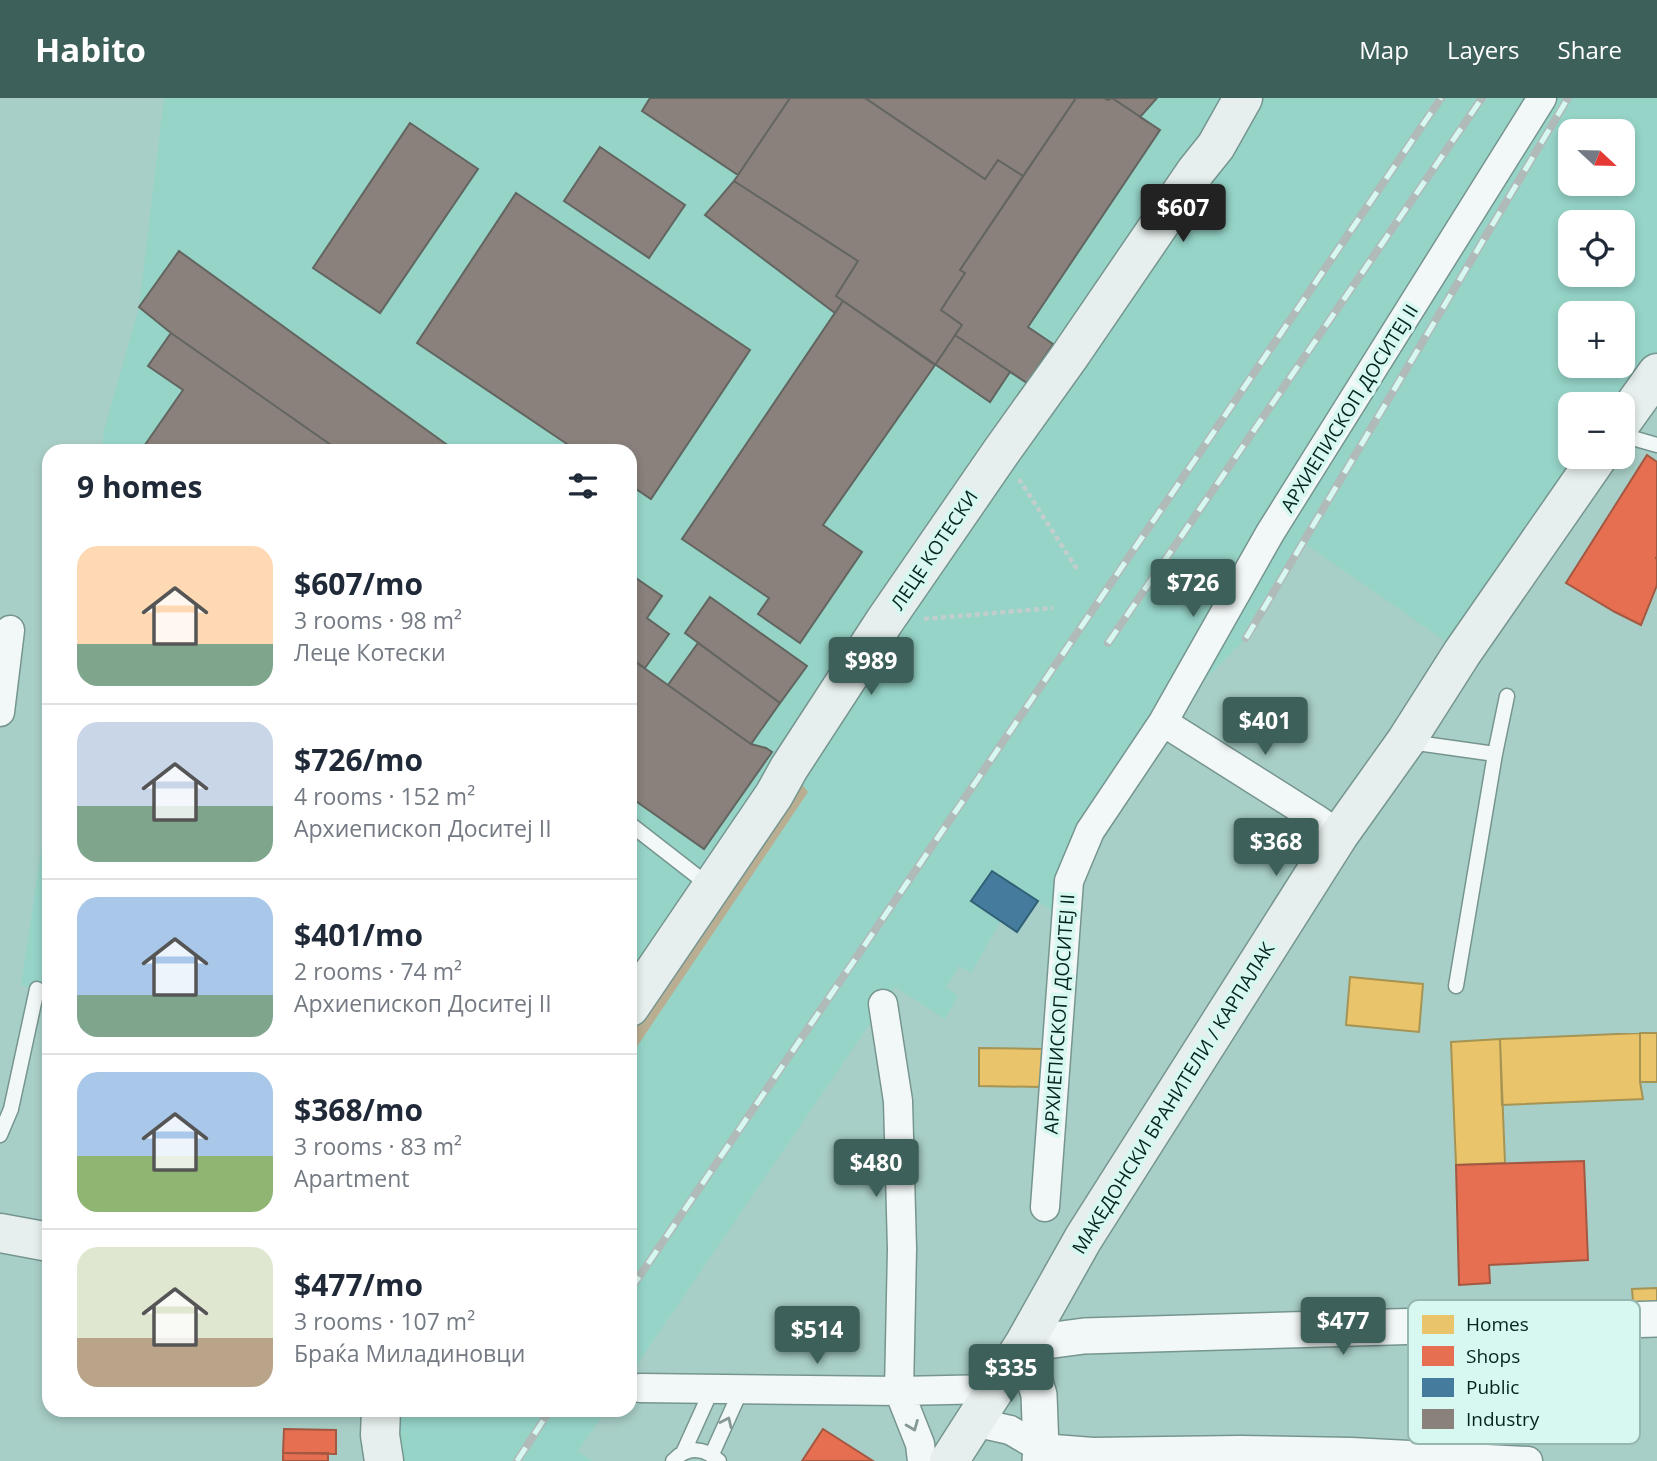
<!DOCTYPE html>
<meta charset="utf-8">
<style>
:root{--surface:#fff;--page:#f6f6f7;--text:#1f2937;--muted:#747a83;--line:#e0e1e3;--accent:#3e605a}
body{margin:0;font-family:"Open Sans",sans-serif;background:var(--page);color:var(--text);height:100vh;display:flex;flex-direction:column;font-size:26px;white-space:nowrap}
*{box-sizing:border-box;margin:0}
p{font-size:23px;color:var(--muted)}
.icon{flex:none;width:38px;height:38px;fill:none;stroke:currentColor;stroke-width:2;stroke-linecap:round;stroke-linejoin:round}
.map{position:relative;flex:1;overflow:hidden}
.details{position:absolute;left:42px;top:346px;width:595px;height:973px;display:flex;flex-direction:column;background:var(--surface);border-radius:21px;box-shadow:0 4px 10px #0003}
.details>*{flex:none}
.needle{width:46px;rotate:112deg}
.controls{position:absolute;left:1558px;top:21px;display:grid;gap:14px}
.controls a{display:grid;place-items:center;width:77px;height:77px;border-radius:14px;background:var(--surface);box-shadow:0 4px 10px #0003;font-size:35px}
.price{position:absolute;translate:-50% -60px;padding:0 16px;border-radius:7px;background:var(--accent);color:#fff;font-size:23px;line-height:46px;filter:drop-shadow(0 2px 4px #0008)}
.price::after{content:'';position:absolute;left:50%;top:42px;width:21px;height:16px;margin-left:-10px;background:inherit;clip-path:polygon(0 0,100% 0,50% 100%)}
.price.active{background:#222;color:#fff}
ul{padding:0;list-style:none}
li{display:flex;align-items:center;gap:21px;height:175px;padding:0 35px}
li+li{border-top:2px solid var(--line)}
li span{display:grid;place-items:center;flex:none;width:196px;height:140px;border-radius:21px;color:#555}
li>.icon{margin-inline-start:auto}
span .icon{width:84px;height:84px;fill:#fffc;stroke-width:1}
li b{font-size:30px}
h2{display:flex;justify-content:space-between;align-items:center;height:84px;padding:0 35px;font-size:30px}
header{display:flex;align-items:center;gap:42px;box-sizing:border-box;height:98px;padding:0 35px;background:var(--accent);color:#fff}
header strong{font-size:33px}
nav{display:flex;gap:38px;margin-inline-start:auto;font-size:24px}
.map>svg:first-child{display:block}
.built{fill:#96d4c8;fill-rule:evenodd}
.green{fill:#baae92}
.homes{fill:#e9c46a;stroke:#a59454;stroke-width:2}
.shops{fill:#e76f51;stroke:#a35842;stroke-width:2}
.public{fill:#457b9d;stroke:#326177;stroke-width:2}
.industry{fill:#8a817c;stroke:#626560;stroke-width:2}
.lines{fill:none;stroke-linecap:round;stroke-linejoin:round}
.service-casing{stroke:#76958f;stroke-width:17}
.minor-casing{stroke:#76958f;stroke-width:31}
.tertiary-casing{stroke:#76958f;stroke-width:38}
.secondary-casing{stroke:#76958f;stroke-width:41}
.path{stroke:#c2cecb;stroke-width:4.5;stroke-dasharray:5 3.5;stroke-linecap:butt}
.service{stroke:#f2f8f7;stroke-width:14}
.minor{stroke:#f2f8f7;stroke-width:28}
.tertiary{stroke:#f2f8f7;stroke-width:35}
.secondary{stroke:#e6efed;stroke-width:38}
.rail-casing{stroke:#b0bbb9;stroke-width:8}
.rail{stroke:#d6f8f0;stroke-width:5;stroke-dasharray:16;stroke-linecap:butt}
.oneway{stroke:#879996}
.labels{text-anchor:middle;dominant-baseline:central;stroke-width:7;stroke-linejoin:round;paint-order:stroke}
.street-label{font-size:19px;fill:#05241f;stroke:#d6f8f0}
.key{fill:#d6f8f0;stroke:#97b8b1;stroke-width:2}
.key-label{font-size:19px;fill:#05241f}
</style>
<header>
<strong>Habito</strong>
<nav><a>Map</a><a>Layers</a><a>Share</a></nav>
</header>
<div class="map">
<svg width="1657" height="1363" viewBox="0 0 1657 1363">
<rect width="100%" height="100%" fill="#a8cfc7"/>
<path class="built" d="M164,0H1657V275L1622,306H1570V359H1598L1462,555L1303,444L1246,540L1163,624L1051,812L992,773L971,803L1001,823L971,875L959,868L946,889L958,898L945,921L895,889L630,1277V354H101L104,332L139,209ZM1570,33H1622V86H1570ZM1570,124H1622V177H1570ZM1570,215H1622V268H1570Z
M49,700V893L21,887Z
M381,1313H606L578,1353L592,1363H384Z"/>
<path class="green" d="M789,670L808,694L630,959V909Z"/>
<path class="homes" d="M1350,879L1423,886L1419,934L1346,927Z
M1640,935V984L1643,1001L1502,1007L1500,941Z
M1640,935H1657V984H1640Z
M1500,941L1505,1065L1456,1067L1451,944Z
M979,950L1042,951L1041,989L979,988Z
M1657,1190V1214L1634,1215L1632,1191Z"/>
<path class="shops" d="M1647,357L1657,364V458L1656,460H1657V487L1641,527L1615,514L1566,485Z
M1584,1063L1588,1162L1489,1167L1490,1185L1459,1187L1456,1067Z
M284,1331L336,1332V1356L283,1355Z
M823,1331L873,1363H802Z
M283,1355H328V1363H283Z"/>
<path class="public" d="M992,773L1038,803L1017,834L971,803Z"/>
<path class="industry" d="M650,0H790L738,77L642,13Z
M790,0H865L985,81L998,62L1023,78L1076,0H1157L1140,19L1160,32L1028,229L1053,246L1027,285L1010,274L990,304L843,203L835,215L705,117L734,83Z
M790,0H865L985,81L998,62L1023,78L960,172L965,175L941,212L962,227L935,267L836,198L858,163L734,83Z
M865,0H1076L1023,78L998,62L985,81Z
M1076,0H1104L1108,2L1112,0L1160,32L1028,229L1053,246L1027,285L955,237L962,227L941,212L965,175L960,172Z
M410,25L478,71L380,215L313,170Z
M600,49L685,107L649,160L564,103Z
M516,95L750,252L651,401L630,387V354H579L417,245Z
M179,153L457,354H341L171,235L139,209Z
M843,203L935,267L823,427L862,454L800,545L758,516L769,500L682,441Z
M171,235L341,354H140L183,292L148,268Z
M630,476L662,498L647,520L669,536L645,570L630,560Z
M710,499L807,568L780,605L685,535Z
M698,545L780,605L751,646L668,587Z
M630,560L751,646L766,650L772,654L704,751L630,699Z"/>
<g class="lines">
<defs>
<path id="service" d="M1622,337L1657,347
M1410,644L1495,656
M630,726L711,789
M1456,888L1495,656L1507,598
M0,1037L11,1011L37,891
M683,1355L712,1291
M712,1356L741,1292
M673,1363C687,1348 704,1349 719,1363"/>
<path id="minor" d="M0,614L10,532
M1163,624L1315,720L1339,737
M883,906L898,1003L902,1151L899,1293L920,1346L922,1363
M1045,1109L1069,783L1090,733L1163,624L1270,435L1542,0
M640,1290L899,1293L995,1291
M974,1324L1010,1332L1041,1350L1093,1354L1239,1352L1351,1354L1528,1363"/>
<path id="tertiary" d="M1040,1363L1041,1350L1039,1297L1024,1246L1084,1238L1657,1221"/>
<path id="secondary" d="M1622,324L1657,275
M630,909L774,697L789,670L884,524L1001,354L1069,259L1196,73L1216,48L1243,0
M0,1135L49,1144
M381,1312L380,1337L384,1363
M949,1363L1024,1246L1083,1141L1339,737L1406,643L1462,555L1598,359"/>
</defs>
<use href="#service" class="service-casing"/>
<use href="#minor" class="minor-casing"/>
<use href="#tertiary" class="tertiary-casing"/>
<use href="#secondary" class="secondary-casing"/>
<path class="path" d="M1019,381L1078,473
M924,521L1053,510"/>
<use href="#service" class="service"/>
<use href="#minor" class="minor"/>
<use href="#tertiary" class="tertiary"/>
<use href="#secondary" class="secondary"/>
<defs>
<path id="rail" d="M1246,540L1568,0
M1108,545L1482,0
M630,1192L1441,0
M517,1363L550,1312"/>
</defs>
<use href="#rail" class="rail-casing"/>
<use href="#rail" class="rail"/>
</g>
<defs><path id="oneway-chevron" d="M-2-3.5L2.5 0L-2 3.5" fill="none" stroke-width="1.6" stroke-linecap="round" stroke-linejoin="round" transform="scale(1.75)"/></defs>
<g class="oneway">
<use href="#oneway-chevron" transform="translate(727 1324) rotate(-65)"/>
<use href="#oneway-chevron" transform="translate(913 1328) rotate(68)"/>
</g>
<g class="labels">
<g class="street-label">
<text transform="translate(1349 310) rotate(-58)">АРХИЕПИСКОП ДОСИТЕЈ II</text>
<text transform="translate(934 452) rotate(-56)">ЛЕЦЕ КОТЕСКИ</text>
<text transform="translate(1059 916) rotate(-86)">АРХИЕПИСКОП ДОСИТЕЈ II</text>
<text transform="translate(1173 1000) rotate(-58)">МАКЕДОНСКИ БРАНИТЕЛИ / КАРПАЛАК</text>
</g>
</g>
<rect x="1408" y="1202" width="232" height="144" rx="10" class="key"/>
<rect x="1422" y="1217" width="32" height="19" fill="#e9c46a"/>
<rect x="1422" y="1248" width="32" height="20" fill="#e76f51"/>
<rect x="1422" y="1280" width="32" height="19" fill="#457b9d"/>
<rect x="1422" y="1311" width="32" height="20" fill="#8a817c"/>
<g class="key-label">
<text x="1466" y="1233">Homes</text>
<text x="1466" y="1265">Shops</text>
<text x="1466" y="1296">Public</text>
<text x="1466" y="1328">Industry</text>
</g>
</svg>
<div class="controls">
<a><svg class="needle" viewBox="-14 -14 28 28"><path d="M0-13l5 13h-10z" fill="#e53935"/><path d="M0 13l5-13h-10z" fill="#747a83"/></svg></a>
<a><svg class="icon" aria-label="locate" viewBox="0 0 24 24"><circle cx="12" cy="12" r="6"/><path d="M12 2v4M12 18v4M2 12h4M18 12h4"/></svg></a>
<a>+</a>
<a>−</a>
</div>
<b class="price active" style="left:1183px;top:146px">$607</b>
<b class="price" style="left:1193px;top:521px">$726</b>
<b class="price" style="left:871px;top:599px">$989</b>
<b class="price" style="left:1265px;top:659px">$401</b>
<b class="price" style="left:1276px;top:780px">$368</b>
<b class="price" style="left:876px;top:1101px">$480</b>
<b class="price" style="left:1343px;top:1259px">$477</b>
<b class="price" style="left:817px;top:1268px">$514</b>
<b class="price" style="left:1011px;top:1306px">$335</b>
<section class="details">
<h2>9 homes<svg class="icon" aria-label="filters" viewBox="0 0 24 24"><path d="M4 7h16M4 17h16"/><circle cx="9" cy="7" r="2"/><circle cx="15" cy="17" r="2"/></svg></h2>
<ul>
<li><span style="background:linear-gradient(#ffd9b3 70%,#7fa58c 0)"><svg class="icon" aria-label="home" viewBox="0 0 24 24"><path d="M3 11l9-7 9 7M6 9v11h12V9"/></svg></span><div><b>$607/mo</b><p>3 rooms · 98 m²</p><p>Леце Котески</p></div></li>
<li><span style="background:linear-gradient(#c9d6e8 60%,#7fa58c 0)"><svg class="icon" aria-label="home" viewBox="0 0 24 24"><path d="M3 11l9-7 9 7M6 9v11h12V9"/></svg></span><div><b>$726/mo</b><p>4 rooms · 152 m²</p><p>Архиепископ Доситеј II</p></div></li>
<li><span style="background:linear-gradient(#a9c7e8 70%,#7fa58c 0)"><svg class="icon" aria-label="home" viewBox="0 0 24 24"><path d="M3 11l9-7 9 7M6 9v11h12V9"/></svg></span><div><b>$401/mo</b><p>2 rooms · 74 m²</p><p>Архиепископ Доситеј II</p></div></li>
<li><span style="background:linear-gradient(#a9c7e8 60%,#8fb573 0)"><svg class="icon" aria-label="home" viewBox="0 0 24 24"><path d="M3 11l9-7 9 7M6 9v11h12V9"/></svg></span><div><b>$368/mo</b><p>3 rooms · 83 m²</p><p>Apartment</p></div></li>
<li><span style="background:linear-gradient(#dfe7d0 65%,#b9a48a 0)"><svg class="icon" aria-label="home" viewBox="0 0 24 24"><path d="M3 11l9-7 9 7M6 9v11h12V9"/></svg></span><div><b>$477/mo</b><p>3 rooms · 107 m²</p><p>Браќа Миладиновци</p></div></li>
</ul>
</section>
</div>
